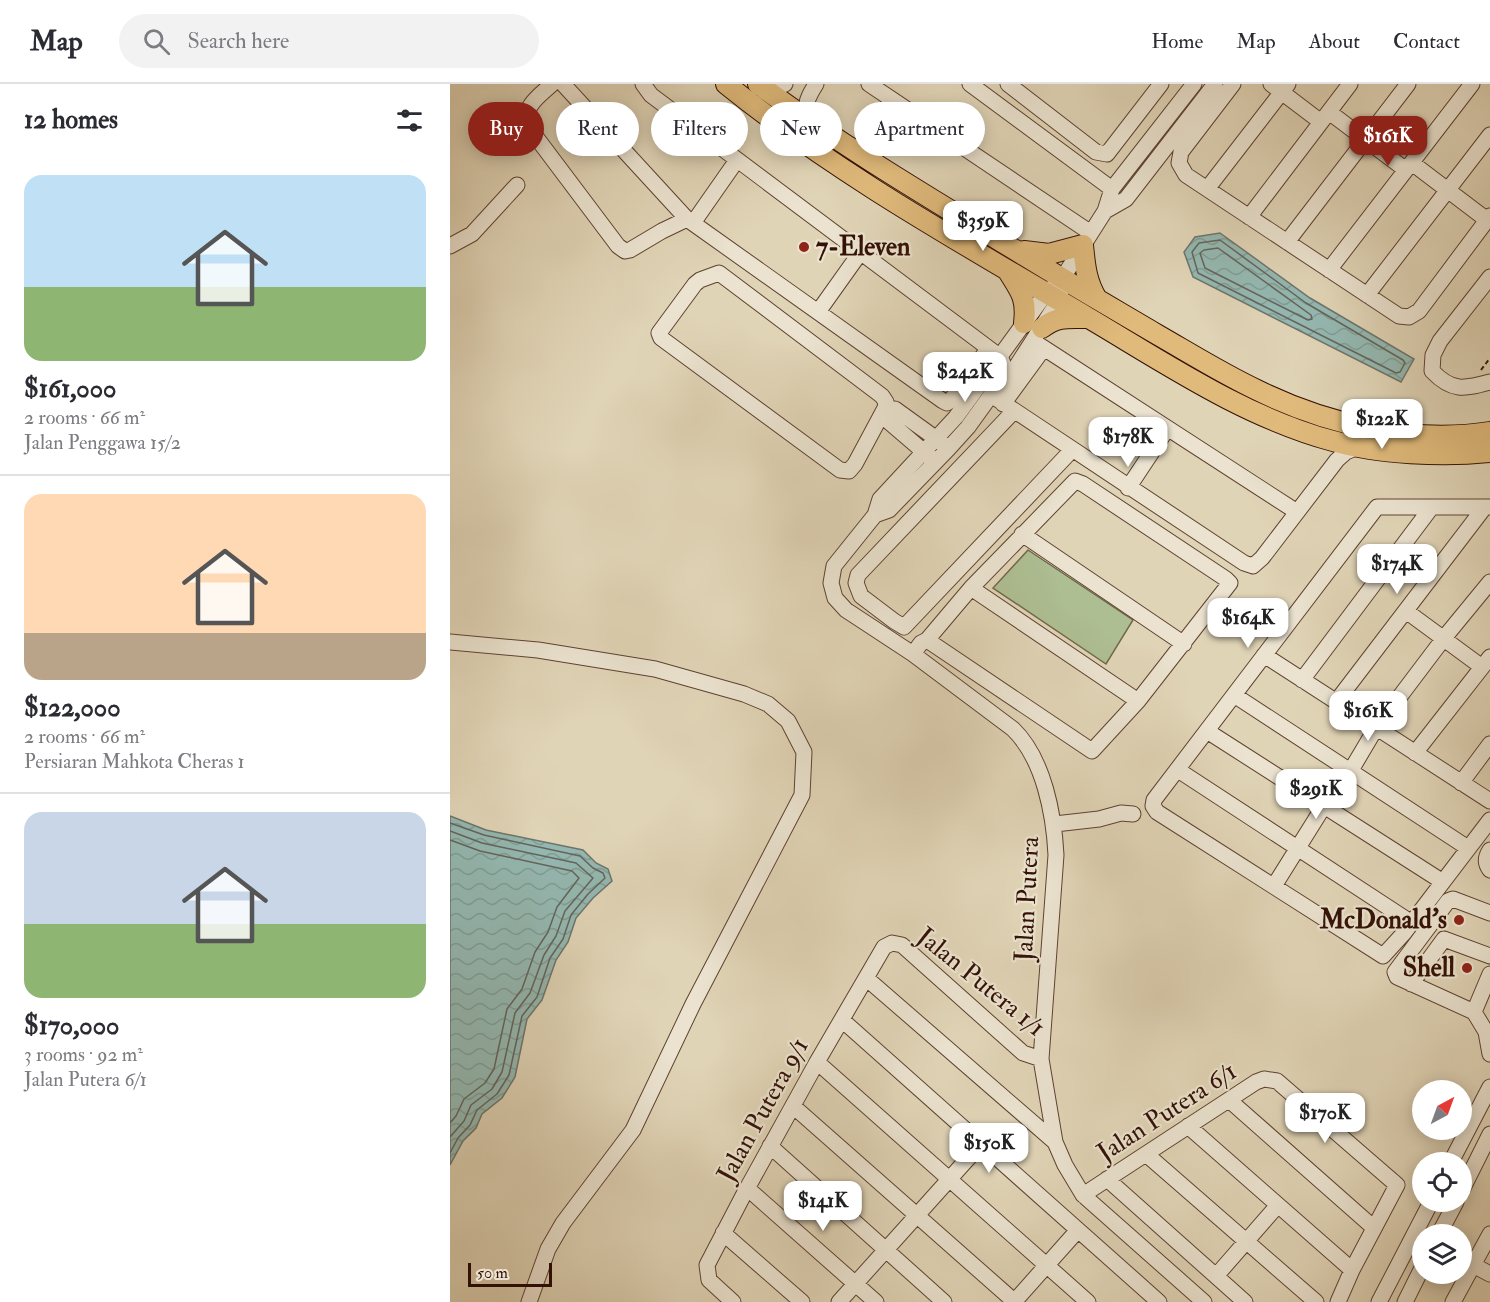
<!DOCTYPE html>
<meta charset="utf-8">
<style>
:root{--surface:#fff;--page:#f2f2f3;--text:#2b2b33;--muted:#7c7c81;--line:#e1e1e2;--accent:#8f2418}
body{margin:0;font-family:"IM FELL Double Pica",serif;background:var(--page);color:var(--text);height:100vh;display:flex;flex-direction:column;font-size:22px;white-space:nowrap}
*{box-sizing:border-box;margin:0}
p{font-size:20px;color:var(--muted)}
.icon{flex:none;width:33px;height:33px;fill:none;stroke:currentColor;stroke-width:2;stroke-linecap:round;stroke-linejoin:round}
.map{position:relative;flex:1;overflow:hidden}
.panel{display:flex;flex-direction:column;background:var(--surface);width:450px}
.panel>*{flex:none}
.hud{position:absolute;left:18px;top:18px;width:570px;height:54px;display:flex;gap:12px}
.needle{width:39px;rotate:41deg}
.fabs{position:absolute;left:962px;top:996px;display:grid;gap:12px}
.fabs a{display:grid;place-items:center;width:60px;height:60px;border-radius:50%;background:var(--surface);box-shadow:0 3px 15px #0003;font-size:30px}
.scale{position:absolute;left:18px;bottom:15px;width:84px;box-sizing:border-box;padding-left:6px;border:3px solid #331105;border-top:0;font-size:16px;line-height:21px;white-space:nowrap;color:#331105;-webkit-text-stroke:4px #ebe3d0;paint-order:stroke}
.price{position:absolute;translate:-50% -51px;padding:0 14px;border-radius:12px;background:#fff;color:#222;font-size:20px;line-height:39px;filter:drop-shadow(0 2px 3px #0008)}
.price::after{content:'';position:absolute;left:50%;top:36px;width:18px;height:14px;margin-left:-9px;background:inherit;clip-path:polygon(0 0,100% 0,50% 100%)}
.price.on{background:var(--accent);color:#fff}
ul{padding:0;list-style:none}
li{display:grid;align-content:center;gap:12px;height:318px;padding:0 24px}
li+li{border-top:2px solid var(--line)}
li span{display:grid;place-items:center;height:186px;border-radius:18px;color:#555}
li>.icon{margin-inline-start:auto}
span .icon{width:108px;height:108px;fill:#fffc;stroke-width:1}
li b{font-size:26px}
h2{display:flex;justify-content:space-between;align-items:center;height:72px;padding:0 24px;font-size:26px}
.tag{padding:0 21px;border-radius:27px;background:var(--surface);box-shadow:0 3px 15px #0003;font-size:21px;line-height:54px}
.tag.on{background:var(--accent);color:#fff}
header{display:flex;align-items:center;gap:36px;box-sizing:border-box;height:84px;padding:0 30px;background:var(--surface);border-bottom:2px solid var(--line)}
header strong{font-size:28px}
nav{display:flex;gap:33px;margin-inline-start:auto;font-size:21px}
.search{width:420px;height:54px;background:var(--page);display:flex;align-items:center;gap:15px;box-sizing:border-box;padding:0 21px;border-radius:33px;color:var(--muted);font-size:22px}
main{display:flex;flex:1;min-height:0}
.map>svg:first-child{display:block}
.park{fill:#adbe92;stroke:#70684c;stroke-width:1.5}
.water{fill:url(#water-waves);stroke:#6d756c;stroke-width:1.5}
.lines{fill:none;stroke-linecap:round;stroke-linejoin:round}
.shore{stroke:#64645b;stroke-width:1.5}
.minor-casing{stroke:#5e4231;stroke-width:17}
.major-casing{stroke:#331105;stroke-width:22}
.path{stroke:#331105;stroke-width:2;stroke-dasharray:4.5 3;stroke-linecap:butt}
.minor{stroke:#ebe3d0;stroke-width:15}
.major{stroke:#e0ba7b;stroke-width:20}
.poi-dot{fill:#8f2418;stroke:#ebe3d0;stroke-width:2}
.labels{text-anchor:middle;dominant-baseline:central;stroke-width:4.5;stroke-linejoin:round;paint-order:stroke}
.poi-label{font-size:26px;font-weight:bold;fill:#331105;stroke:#ebe3d0;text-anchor:end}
.street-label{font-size:26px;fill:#331105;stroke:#ebe3d0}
</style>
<header>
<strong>Map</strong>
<div class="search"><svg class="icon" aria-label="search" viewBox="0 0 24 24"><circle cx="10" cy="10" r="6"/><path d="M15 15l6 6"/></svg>Search here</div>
<nav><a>Home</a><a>Map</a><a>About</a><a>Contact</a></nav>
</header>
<main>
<section class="panel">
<h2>12 homes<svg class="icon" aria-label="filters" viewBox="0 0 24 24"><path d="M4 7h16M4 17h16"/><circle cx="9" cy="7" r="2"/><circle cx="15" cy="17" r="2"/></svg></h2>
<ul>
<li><span style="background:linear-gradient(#bfe0f5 60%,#8fb573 0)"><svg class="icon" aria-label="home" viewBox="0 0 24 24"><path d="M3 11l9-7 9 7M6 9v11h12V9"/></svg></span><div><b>$161,000</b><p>2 rooms · 66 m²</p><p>Jalan Penggawa 15/2</p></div></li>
<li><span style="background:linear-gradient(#ffd9b3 75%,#b9a48a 0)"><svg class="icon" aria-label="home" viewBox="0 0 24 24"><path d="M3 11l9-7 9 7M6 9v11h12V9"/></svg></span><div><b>$122,000</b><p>2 rooms · 66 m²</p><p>Persiaran Mahkota Cheras 1</p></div></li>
<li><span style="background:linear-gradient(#c9d6e8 60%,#8fb573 0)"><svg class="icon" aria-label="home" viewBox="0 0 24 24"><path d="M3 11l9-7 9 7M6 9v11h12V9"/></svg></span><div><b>$170,000</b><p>3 rooms · 92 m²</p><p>Jalan Putera 6/1</p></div></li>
</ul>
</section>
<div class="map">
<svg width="1040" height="1218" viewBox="0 0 1040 1218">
<defs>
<pattern id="water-waves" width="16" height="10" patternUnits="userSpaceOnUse" patternTransform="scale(1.5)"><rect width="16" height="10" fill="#94b8b1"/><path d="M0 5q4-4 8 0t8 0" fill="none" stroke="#809d97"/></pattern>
</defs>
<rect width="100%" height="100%" fill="#e0d4b6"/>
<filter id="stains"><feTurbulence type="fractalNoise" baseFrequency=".00333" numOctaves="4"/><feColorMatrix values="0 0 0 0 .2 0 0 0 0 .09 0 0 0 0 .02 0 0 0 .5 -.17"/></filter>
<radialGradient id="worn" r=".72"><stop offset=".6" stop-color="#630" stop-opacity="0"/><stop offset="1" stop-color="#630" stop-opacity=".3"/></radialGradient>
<path class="park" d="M578,466L683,536L656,580L543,504Z"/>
<path class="water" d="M770,149L860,214L964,275L951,298L743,193L734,168L745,153Z
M0,732L36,746L133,766L146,779L158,785L162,797L143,814L126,834L118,858L106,876L92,916L77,935L65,993L52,1014L32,1030L26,1044L13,1057L0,1081Z"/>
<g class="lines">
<path class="shore" d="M770,156L856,219L953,276L955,279L950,288L946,289L748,189L742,168L749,159Z
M768,164L861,231L862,235L858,236L755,184L750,169L754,166Z
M0,739L34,751L130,772L143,784L153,789L155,794L138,810L121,831L113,855L100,874L87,913L72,932L59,991L47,1010L27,1026L20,1041L8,1054L0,1069
M0,747L32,759L126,779L143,794L115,827L106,852L94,871L80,909L65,929L52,988L42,1005L21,1021L14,1037L0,1053
M0,756L30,767L122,787L129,794L107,823L98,848L85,868L72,905L57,925L44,985L35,999L14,1015L6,1032L0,1039"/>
<defs>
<path id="minor" d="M102,0C88,13 74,21 77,41L168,162L175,167L180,166L212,147L237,135
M113,0L237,135L493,317L497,319L501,316L538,265
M193,0L201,11L545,269
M320,0L331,2L335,0
M419,0L641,149
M520,0L662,105
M558,0L646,68L657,70L711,0
M744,0L662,105L655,127L641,149L612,195L596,209L506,333L430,415L425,431L384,482L381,499L385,514L396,526L463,570L563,645C594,675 604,731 606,771L591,975L605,1058L615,1081L633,1111L754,1218
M783,0L731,68L729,79L736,91L949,232L959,233L969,227L1040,132
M821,0L871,38
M879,28L956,86
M359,37C355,19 356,16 366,0
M962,79L1037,136
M757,105L838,0
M655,127L676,115L765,0
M799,133L900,0
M243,139L287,76
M837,158L958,0
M0,162L22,150L67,101
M879,186L1022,0
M1040,193L990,257L983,271L982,287C1002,308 1014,305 1040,298
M917,211L1040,51
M368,228L410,169
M583,257L847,428
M550,272L554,282L541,311L794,479L803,482L812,474L887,376L896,368L910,362
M553,320L594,264
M435,324L405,380L399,387L390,386L211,254L209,249L245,200L250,196L269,189L432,312L436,318L435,324L438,326L445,325L499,364
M438,326V337L480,373
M564,327L408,491L406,499L411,512L444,537L454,543L622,366
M678,404L717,345
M425,431L439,426L499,364L518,343L541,311L562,289L609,216L611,206
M572,450L734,560
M521,504L688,617
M956,527L1032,583
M0,558L88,566L205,585L294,610L318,620L338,637L354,668L352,711L243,920L183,1046L113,1139L98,1165L79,1218
M463,570L471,559L477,556L521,504L625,397L633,400L776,495L780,499L688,617L642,667L477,556
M814,571L1040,717
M852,596L981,424
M784,611L1018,764
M886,618L1034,424
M757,647L993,798
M965,669L1040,573
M728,686L962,839
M1011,699L1040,660
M703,722L704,716L927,423H1040
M703,722L707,728L933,872L954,849L1040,736
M878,725L926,644L994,554L1040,498
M605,740L649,735L671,729L683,730
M1040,766C1035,774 1035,779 1040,786
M824,802L874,722
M1040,890L1024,928L1036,948L1040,970
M416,894L605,1058
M961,900L994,855L1040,872
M1024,928L947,893L945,888L998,817L1003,815L1040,829
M392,936L709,1218
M367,978L638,1218
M779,1016L924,1144
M343,1022L565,1218
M738,1042L902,1186
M320,1062L494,1218
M696,1070L866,1218
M1001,1078L1040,1003
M657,1095L795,1218
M297,1104L426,1218
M1011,1108L1040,1050
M633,1111L806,998L814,995L827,997L947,1101L902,1186L888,1218
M273,1149L352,1218
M989,1150L1006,1118
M1023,1181L1040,1190
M766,1192L828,1121
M283,1218L259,1196L257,1181L294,1110L367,978L434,863L442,859L452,861L573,969L591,975
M389,1218L531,1060
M564,1218L628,1146
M929,1218L981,1118
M955,1218L972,1184
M1003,1218L1040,1150"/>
<path id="major" d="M276,0C387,90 514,160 637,233C715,279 794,333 883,357C928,370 993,373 1040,368
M308,0C393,63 485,117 575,172C619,199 664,225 708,251C741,270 773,290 807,306C878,341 962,360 1040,348
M574,167L599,170L633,161C635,181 636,197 647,215
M559,189C571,208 577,215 574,239
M592,244C607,232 618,234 636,234"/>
</defs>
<use href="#minor" class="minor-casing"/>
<use href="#major" class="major-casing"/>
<path class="path" d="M1031,286L1040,274"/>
<use href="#minor" class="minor"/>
<use href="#major" class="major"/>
</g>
<g class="poi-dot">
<circle cx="354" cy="163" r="6"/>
<circle cx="1009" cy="836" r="6"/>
<circle cx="1017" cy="884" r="6"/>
</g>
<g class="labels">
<g class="poi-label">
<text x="366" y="163" text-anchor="start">7-Eleven</text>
<text x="997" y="836">McDonald's</text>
<text x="1005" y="884">Shell</text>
</g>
<g class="street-label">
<text transform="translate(577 815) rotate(-87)">Jalan Putera</text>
<text transform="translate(531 898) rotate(39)">Jalan Putera 1/1</text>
<text transform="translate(313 1026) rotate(-61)">Jalan Putera 9/1</text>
<text transform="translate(717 1028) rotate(-33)">Jalan Putera 6/1</text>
</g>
</g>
<rect width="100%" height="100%" filter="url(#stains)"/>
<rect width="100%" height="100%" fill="url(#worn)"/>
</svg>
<div class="fabs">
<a><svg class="needle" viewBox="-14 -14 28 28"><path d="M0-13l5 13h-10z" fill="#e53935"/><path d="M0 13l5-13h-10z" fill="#7c7c81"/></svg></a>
<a><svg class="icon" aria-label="locate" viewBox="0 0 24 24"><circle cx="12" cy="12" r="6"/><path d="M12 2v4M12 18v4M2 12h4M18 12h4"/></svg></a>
<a><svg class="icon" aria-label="layers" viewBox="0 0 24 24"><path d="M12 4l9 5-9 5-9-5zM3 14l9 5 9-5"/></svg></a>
</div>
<div class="scale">50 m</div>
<b class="price on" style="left:938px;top:83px">$161K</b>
<b class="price" style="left:533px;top:168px">$359K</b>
<b class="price" style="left:515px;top:319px">$242K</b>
<b class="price" style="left:932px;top:366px">$122K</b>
<b class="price" style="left:678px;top:384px">$178K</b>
<b class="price" style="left:947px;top:511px">$174K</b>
<b class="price" style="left:798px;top:565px">$164K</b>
<b class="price" style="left:918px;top:658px">$161K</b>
<b class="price" style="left:866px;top:736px">$291K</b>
<b class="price" style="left:875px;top:1060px">$170K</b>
<b class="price" style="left:539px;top:1090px">$150K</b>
<b class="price" style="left:373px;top:1148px">$141K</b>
<div class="hud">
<a class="tag on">Buy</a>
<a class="tag">Rent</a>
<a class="tag">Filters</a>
<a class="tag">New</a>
<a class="tag">Apartment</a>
</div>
</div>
</main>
